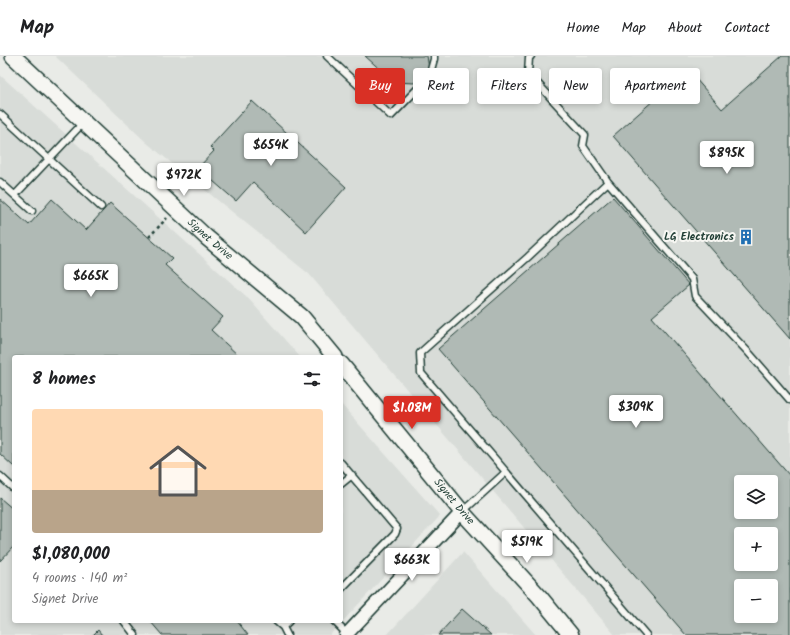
<!DOCTYPE html>
<meta charset="utf-8">
<style>
:root{--surface:#fff;--page:#f2f2f2;--text:#202124;--muted:#757577;--line:#e0e0e0;--accent:#d93025}
body{margin:0;font-family:Kalam,sans-serif;background:var(--page);color:var(--text);height:100vh;display:flex;flex-direction:column;font-size:15px;white-space:nowrap}
*{box-sizing:border-box;margin:0}
p{font-size:13px;color:var(--muted)}
.icon{flex:none;width:22px;height:22px;fill:none;stroke:currentColor;stroke-width:2;stroke-linecap:round;stroke-linejoin:round}
.map{position:relative;flex:1;overflow:hidden}
.drawer{position:absolute;left:12px;top:299px;width:331px;height:268px;display:flex;flex-direction:column;background:var(--surface);border-radius:4px;box-shadow:0 2px 6px #0003}
.drawer>*{flex:none}
.banner{position:absolute;left:355px;top:12px;width:375px;height:36px;display:flex;gap:8px}
.fabs{position:absolute;left:734px;top:419px;display:grid;gap:8px}
.fabs a{display:grid;place-items:center;width:44px;height:44px;border-radius:4px;background:var(--surface);box-shadow:0 2px 6px #0003;font-size:20px}
.price{position:absolute;translate:-50% -34px;padding:0 9px;border-radius:4px;background:#fff;color:#222;font-size:13px;line-height:26px;filter:drop-shadow(0 1px 2px #0008)}
.price::after{content:'';position:absolute;left:50%;top:24px;width:12px;height:9px;margin-left:-6px;background:inherit;clip-path:polygon(0 0,100% 0,50% 100%)}
.price.active{background:var(--accent);color:#fff}
ul{padding:0;list-style:none}
li{display:grid;align-content:center;gap:8px;height:212px;padding:0 20px}
li span{display:grid;place-items:center;height:124px;border-radius:4px;color:#555}
li>.icon{margin-inline-start:auto}
span .icon{width:72px;height:72px;fill:#fffc;stroke-width:1}
li b{font-size:17px}
h2{display:flex;justify-content:space-between;align-items:center;height:48px;padding:0 20px;font-size:17px}
.tag{padding:0 14px;border-radius:4px;background:var(--surface);box-shadow:0 2px 6px #0003;font-size:14px;line-height:36px}
.tag.active{background:var(--accent);color:#fff}
header{display:flex;align-items:center;gap:24px;box-sizing:border-box;height:56px;padding:0 20px;background:var(--surface);border-bottom:1px solid var(--line)}
header strong{font-size:19px}
nav{display:flex;gap:22px;margin-inline-start:auto;font-size:14px}
.map>svg:first-child{display:block}
.built{fill:#d8dcd8;fill-rule:evenodd}
.building{fill:#b0bab5;stroke:#1f3d34;fill-rule:evenodd}
.lines{fill:none;stroke-linecap:round;stroke-linejoin:round}
.service-casing{stroke:#1f3d34;stroke-width:9}
.minor-casing{stroke:#1f3d34;stroke-width:15}
.tertiary-casing{stroke:#1f3d34;stroke-width:18}
.path{stroke:#1f3d34;stroke-width:2.5;stroke-dasharray:3 3;stroke-linecap:butt}
.service{stroke:#f6f6f2;stroke-width:6}
.minor{stroke:#f6f6f2;stroke-width:12}
.tertiary{stroke:#f6f6f2;stroke-width:15}
.labels{text-anchor:middle;dominant-baseline:central;stroke-width:4;stroke-linejoin:round;paint-order:stroke}
.poi-label{font-size:11px;font-weight:bold;fill:#1f3d34;stroke:#f6f6f2;text-anchor:end}
.street-label{font-size:11px;fill:#1f3d34;stroke:#f6f6f2}
</style>
<header>
<strong>Map</strong>
<nav><a>Home</a><a>Map</a><a>About</a><a>Contact</a></nav>
</header>
<div class="map">
<svg width="790" height="579" viewBox="0 0 790 579">
<rect width="100%" height="100%" fill="#e9ebe7"/>
<filter id="ink" filterUnits="userSpaceOnUse"><feTurbulence type="fractalNoise" baseFrequency=".025" numOctaves="2"/><feDisplacementMap in="SourceGraphic" scale="8" xChannelSelector="R" yChannelSelector="G"/><feConvolveMatrix kernelMatrix="1 2 1 2 8 2 1 2 1" color-interpolation-filters="sRGB"/></filter>
<g filter="url(#ink)">
<path class="built" d="M55,0H790V579H615L309,218L147,87ZM741,426H771V456H741ZM741,478H771V508H741ZM741,530H771V560H741Z
M0,19L247,241L300,301H14V565H341V348L440,460L330,579H0Z
M463,496L536,579H387Z"/>
<path class="building" d="M365,0H427L429,12L414,27L394,26Z
M782,0H790V283L613,80L688,14L722,53Z
M252,45L346,131L306,176L253,126L236,145L198,112L214,95L210,91Z
M613,141L689,229L652,261L790,420V579H686L438,293ZM741,426H771V456H741ZM741,478H771V508H741ZM741,530H771V560H741Z
M0,143L29,169L52,143L86,174L110,147L172,202L165,209L223,261L211,274L240,301H14V411L0,398Z
M0,442L14,454V490L0,505Z
M462,553L491,579H438Z
M150,565H237L248,579H162Z
M98,574L102,579H93Z"/>
<g class="lines">
<defs>
<path id="service" d="M327,0L391,60L429,21L434,3V0
M531,0L529,2L528,17L585,79L583,90L608,126L528,201L420,297L421,317L646,579
M0,58L101,151
M0,126L32,155
M608,126L692,223L695,240L749,297L790,344
M15,139L84,66
M341,407L397,473L395,478L341,533
M0,420L14,433
M341,428L352,419
M462,456L506,416
M124,565L135,579
M276,565L283,571
M334,565L347,578
M287,579L283,571L289,565"/>
<path id="minor" d="M346,579L462,456"/>
<g id="tertiary">
<path id="s1" d="M13,0L206,181L302,261L335,301"/>
<path id="s2" d="M341,308L462,456L539,540L571,579"/>
</g>
</defs>
<use href="#service" class="service-casing"/>
<use href="#minor" class="minor-casing"/>
<use href="#tertiary" class="tertiary-casing"/>
<path class="path" d="M149,181L167,162"/>
<use href="#service" class="service"/>
<use href="#minor" class="minor"/>
<use href="#tertiary" class="tertiary"/>
</g>
</g>
<defs>
<symbol id="building-bare" viewBox="-9 -9 18 18"><path d="M-4-6H4V6H1V3H-1V6H-4ZM-2.5-4.3h1.7v1.8h-1.7ZM.8-4.3h1.7v1.8H.8ZM-2.5-1h1.7V.8h-1.7ZM.8-1h1.7V.8H.8Z" fill="#1f6fb2" stroke="#f6f6f2" stroke-width="2.5" paint-order="stroke"/></symbol>
</defs>
<g fill-rule="evenodd">
<use href="#building-bare" x="735" y="170" width="22" height="22"/>
</g>
<g class="labels">
<g class="poi-label">
<text x="734" y="181">LG Electronics</text>
</g>
<g class="street-label">
<text stroke="none"><textPath href="#s1" startOffset="269">Signet Drive</textPath></text>
<text stroke="none"><textPath href="#s2" startOffset="178">Signet Drive</textPath></text>
</g>
</g>
</svg>
<div class="fabs">
<a><svg class="icon" aria-label="layers" viewBox="0 0 24 24"><path d="M12 4l9 5-9 5-9-5zM3 14l9 5 9-5"/></svg></a>
<a>+</a>
<a>−</a>
</div>
<b class="price" style="left:271px;top:111px">$654K</b>
<b class="price" style="left:727px;top:119px">$895K</b>
<b class="price" style="left:184px;top:141px">$972K</b>
<b class="price" style="left:91px;top:242px">$665K</b>
<b class="price" style="left:636px;top:373px">$309K</b>
<b class="price active" style="left:412px;top:374px">$1.08M</b>
<b class="price" style="left:527px;top:508px">$519K</b>
<b class="price" style="left:412px;top:526px">$663K</b>
<div class="banner">
<a class="tag active">Buy</a>
<a class="tag">Rent</a>
<a class="tag">Filters</a>
<a class="tag">New</a>
<a class="tag">Apartment</a>
</div>
<section class="drawer">
<h2>8 homes<svg class="icon" aria-label="filters" viewBox="0 0 24 24"><path d="M4 7h16M4 17h16"/><circle cx="9" cy="7" r="2"/><circle cx="15" cy="17" r="2"/></svg></h2>
<ul>
<li><span style="background:linear-gradient(#ffd9b3 65%,#b9a48a 0)"><svg class="icon" aria-label="home" viewBox="0 0 24 24"><path d="M3 11l9-7 9 7M6 9v11h12V9"/></svg></span><div><b>$1,080,000</b><p>4 rooms · 140 m²</p><p>Signet Drive</p></div></li>
</ul>
</section>
</div>
